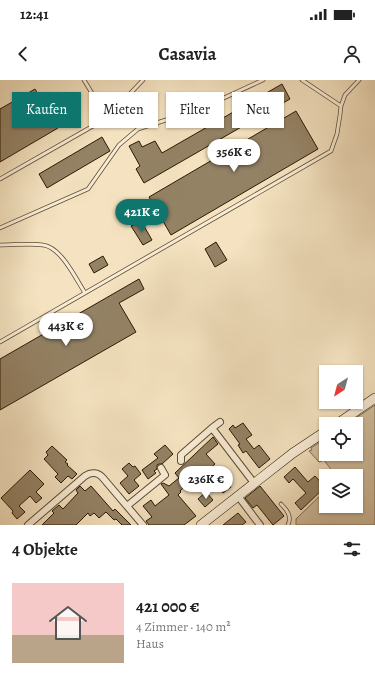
<!DOCTYPE html>
<html lang="de">
<meta charset="utf-8">
<style>
:root{--surface:#fff;--page:#f2f2f2;--text:#222;--muted:#767676;--line:#e0e0e0;--accent:#0f766e}
body{margin:0;font-family:Alegreya,serif;background:var(--page);color:var(--text);height:100vh;display:flex;flex-direction:column;font-size:15px;white-space:nowrap}
*{box-sizing:border-box;margin:0}
p{font-size:13px;color:var(--muted)}
.icon{flex:none;width:22px;height:22px;fill:none;stroke:currentColor;stroke-width:2;stroke-linecap:round;stroke-linejoin:round}
.map{position:relative;height:445px;overflow:hidden}
.side{display:flex;flex-direction:column;background:var(--surface);flex:1}
.side>*{flex:none}
.hud{position:absolute;left:12px;top:12px;width:351px;height:36px;display:flex;gap:8px}
.needle{width:26px;rotate:216deg}
.tools{position:absolute;left:319px;top:285px;display:grid;gap:8px}
.tools a{display:grid;place-items:center;width:44px;height:44px;border-radius:0px;background:var(--surface);box-shadow:0 1px 3px #0004;font-size:20px}
.price{position:absolute;translate:-50% -34px;padding:0 9px;border-radius:14px;background:#fff;color:#222;font-size:13px;line-height:26px;filter:drop-shadow(0 1px 2px #0008)}
.price::after{content:'';position:absolute;left:50%;top:24px;width:12px;height:9px;margin-left:-6px;background:inherit;clip-path:polygon(0 0,100% 0,50% 100%)}
.price.on{background:var(--accent);color:#fff}
ul{padding:0;list-style:none}
li{display:flex;align-items:center;gap:12px;height:100px;padding:0 12px}
li+li{border-top:1px solid var(--line)}
li span{display:grid;place-items:center;flex:none;width:112px;height:80px;border-radius:0px;color:#555}
li>.icon{margin-inline-start:auto}
span .icon{width:48px;height:48px;fill:#fffc;stroke-width:1}
li b{font-size:17px}
h2{display:flex;justify-content:space-between;align-items:center;height:48px;padding:0 12px;font-size:17px}
.chip{padding:0 14px;border-radius:0px;background:var(--surface);box-shadow:0 1px 3px #0004;font-size:14px;line-height:36px}
.chip.on{background:var(--accent);color:#fff}
.status{display:flex;justify-content:space-between;align-items:center;height:28px;padding:0 20px;background:var(--surface);direction:ltr}
.status svg{height:11px;fill:currentColor}
header{display:flex;justify-content:space-between;align-items:center;height:52px;padding:0 12px;background:var(--surface);font-size:18px;font-weight:700}
.map>svg:first-child{display:block}
.green{fill:#d2c0a0;stroke:#7e6c51}
.building{fill:#948265;stroke:#2b1902}
.lines{fill:none;stroke-linecap:round;stroke-linejoin:round}
.lane-casing{stroke:#5d4b32;stroke-width:4.5}
.street-casing{stroke:#5d4b32;stroke-width:8}
.secondary-casing{stroke:#2b1902;stroke-width:10}
.lane{stroke:#f8ecd6;stroke-width:3}
.street{stroke:#f8ecd6;stroke-width:6}
.secondary{stroke:#f8ecd6;stroke-width:9}
</style>
<div class="status"><b>12:41</b><svg viewBox="0 0 49 12"><path d="M0 12V9h3v3zM5 12V6h3v6zM10 12V3h3v9zM15 12V0h3v12zM26 1h20v11H26zM47 4h2v5h-2z"/></svg></div>
<header><svg class="icon" aria-label="back" viewBox="0 0 24 24"><path d="M15 5l-7 7 7 7"/></svg>Casavia<svg class="icon" aria-label="person" viewBox="0 0 24 24"><circle cx="12" cy="8" r="4"/><path d="M4 21q1-7 8-7t8 7"/></svg></header>
<div class="map">
<svg width="375" height="445" viewBox="0 0 375 445">
<rect width="100%" height="100%" fill="#f4e2c0"/>
<filter id="stains"><feTurbulence type="fractalNoise" baseFrequency=".005" numOctaves="4"/><feColorMatrix values="0 0 0 0 .2 0 0 0 0 .09 0 0 0 0 .02 0 0 0 .5 -.17"/></filter>
<radialGradient id="worn" r=".72"><stop offset=".6" stop-color="#630" stop-opacity="0"/><stop offset="1" stop-color="#630" stop-opacity=".3"/></radialGradient>
<path class="green" d="M375,325V445H296V439L326,410V426H356V396H336L324,380L319,382L309,371L312,370L311,368L326,358V374H356V344H347Z"/>
<path class="building" d="M282,4L290,19L144,103L136,89L140,86L129,66L139,61L142,67L155,61L162,73Z
M35,9L58,48L0,82V29Z
M296,31L318,69L171,155L149,117Z
M102,57L110,71L47,108L39,94Z
M141,141L152,160L143,165L131,146Z
M216,162L227,180L215,187L205,169Z
M103,176L108,185L94,193L89,184Z
M139,199L144,209L119,223L136,252L0,330V279Z
M243,343L252,355L246,359L254,369L259,365L270,379L259,388L246,371L243,373L238,365L240,364L229,349L233,345L235,348Z
M213,357L218,364L206,374L215,384L201,396L211,407L206,411L194,398L180,411L181,412L178,415L196,436L184,445H149L146,441L152,437L143,426L151,420L155,426L169,415L161,404L163,403L169,406L179,398L175,393Z
M165,365L173,374L162,384H159L157,385V389L154,391L156,393L148,399L142,390L158,378L154,374Z
M52,366L67,380L65,382L68,384L67,385L77,394L72,399L68,396L61,403L55,397L58,394L44,379L48,375L46,372Z
M129,383L133,387L135,386L141,394L134,400L139,406L129,414L120,403L128,396L122,389Z
M295,387L308,402L315,396L325,407L301,430L295,423L306,413L293,399L289,403L284,397Z
M30,390L44,404L36,412L42,418L36,423L30,416L19,426L25,432L17,439L12,433L13,431L1,418Z
M222,395L231,407L223,413L214,401Z
M80,406L85,411L91,406L113,431L115,429L131,445H122L116,439L114,440L106,432L99,438L94,433L90,436L88,433L76,445H42L54,433L52,431L59,425L63,429L78,413L76,410Z
M260,406L284,436L273,445L257,425L253,428L245,418Z
M206,412L213,420L205,427L198,419Z
M238,433L246,442L242,445H223Z"/>
<g class="lines">
<defs>
<path id="lane" d="M84,0L107,38
M302,0L341,26
M0,99L107,38L143,0
M0,148L88,109L119,65L138,49L200,29L263,0
M0,165C13,165 31,163 43,165C61,167 76,199 85,213
M0,262L331,71L337,54L340,35L341,26L345,15L359,0
M281,424C287,430 292,436 288,445"/>
<path id="street" d="M212,348L220,342
M181,381V375L212,348L254,403
M238,416L260,445
M127,426L165,395L161,388
M28,445L85,396C91,392 98,392 103,398L143,445"/>
<path id="secondary" d="M337,344L375,318
M201,445L293,373L326,351"/>
</defs>
<use href="#lane" class="lane-casing"/>
<use href="#street" class="street-casing"/>
<use href="#secondary" class="secondary-casing"/>
<use href="#lane" class="lane"/>
<use href="#street" class="street"/>
<use href="#secondary" class="secondary"/>
</g>
<rect width="100%" height="100%" filter="url(#stains)"/>
<rect width="100%" height="100%" fill="url(#worn)"/>
</svg>
<div class="tools">
<a><svg class="needle" viewBox="-14 -14 28 28"><path d="M0-13l5 13h-10z" fill="#e53935"/><path d="M0 13l5-13h-10z" fill="#767676"/></svg></a>
<a><svg class="icon" aria-label="locate" viewBox="0 0 24 24"><circle cx="12" cy="12" r="6"/><path d="M12 2v4M12 18v4M2 12h4M18 12h4"/></svg></a>
<a><svg class="icon" aria-label="layers" viewBox="0 0 24 24"><path d="M12 4l9 5-9 5-9-5zM3 14l9 5 9-5"/></svg></a>
</div>
<b class="price" style="left:234px;top:93px">356K €</b>
<b class="price on" style="left:142px;top:153px">421K €</b>
<b class="price" style="left:66px;top:267px">443K €</b>
<b class="price" style="left:206px;top:420px">236K €</b>
<div class="hud">
<a class="chip on">Kaufen</a>
<a class="chip">Mieten</a>
<a class="chip">Filter</a>
<a class="chip">Neu</a>
</div>
</div>
<section class="side">
<h2>4 Objekte<svg class="icon" aria-label="filters" viewBox="0 0 24 24"><path d="M4 7h16M4 17h16"/><circle cx="9" cy="7" r="2"/><circle cx="15" cy="17" r="2"/></svg></h2>
<ul>
<li><span style="background:linear-gradient(#f6c9c9 65%,#b9a48a 0)"><svg class="icon" aria-label="home" viewBox="0 0 24 24"><path d="M3 11l9-7 9 7M6 9v11h12V9"/></svg></span><div><b>421 000 €</b><p>4 Zimmer · 140 m²</p><p>Haus</p></div></li>
</ul>
</section>
